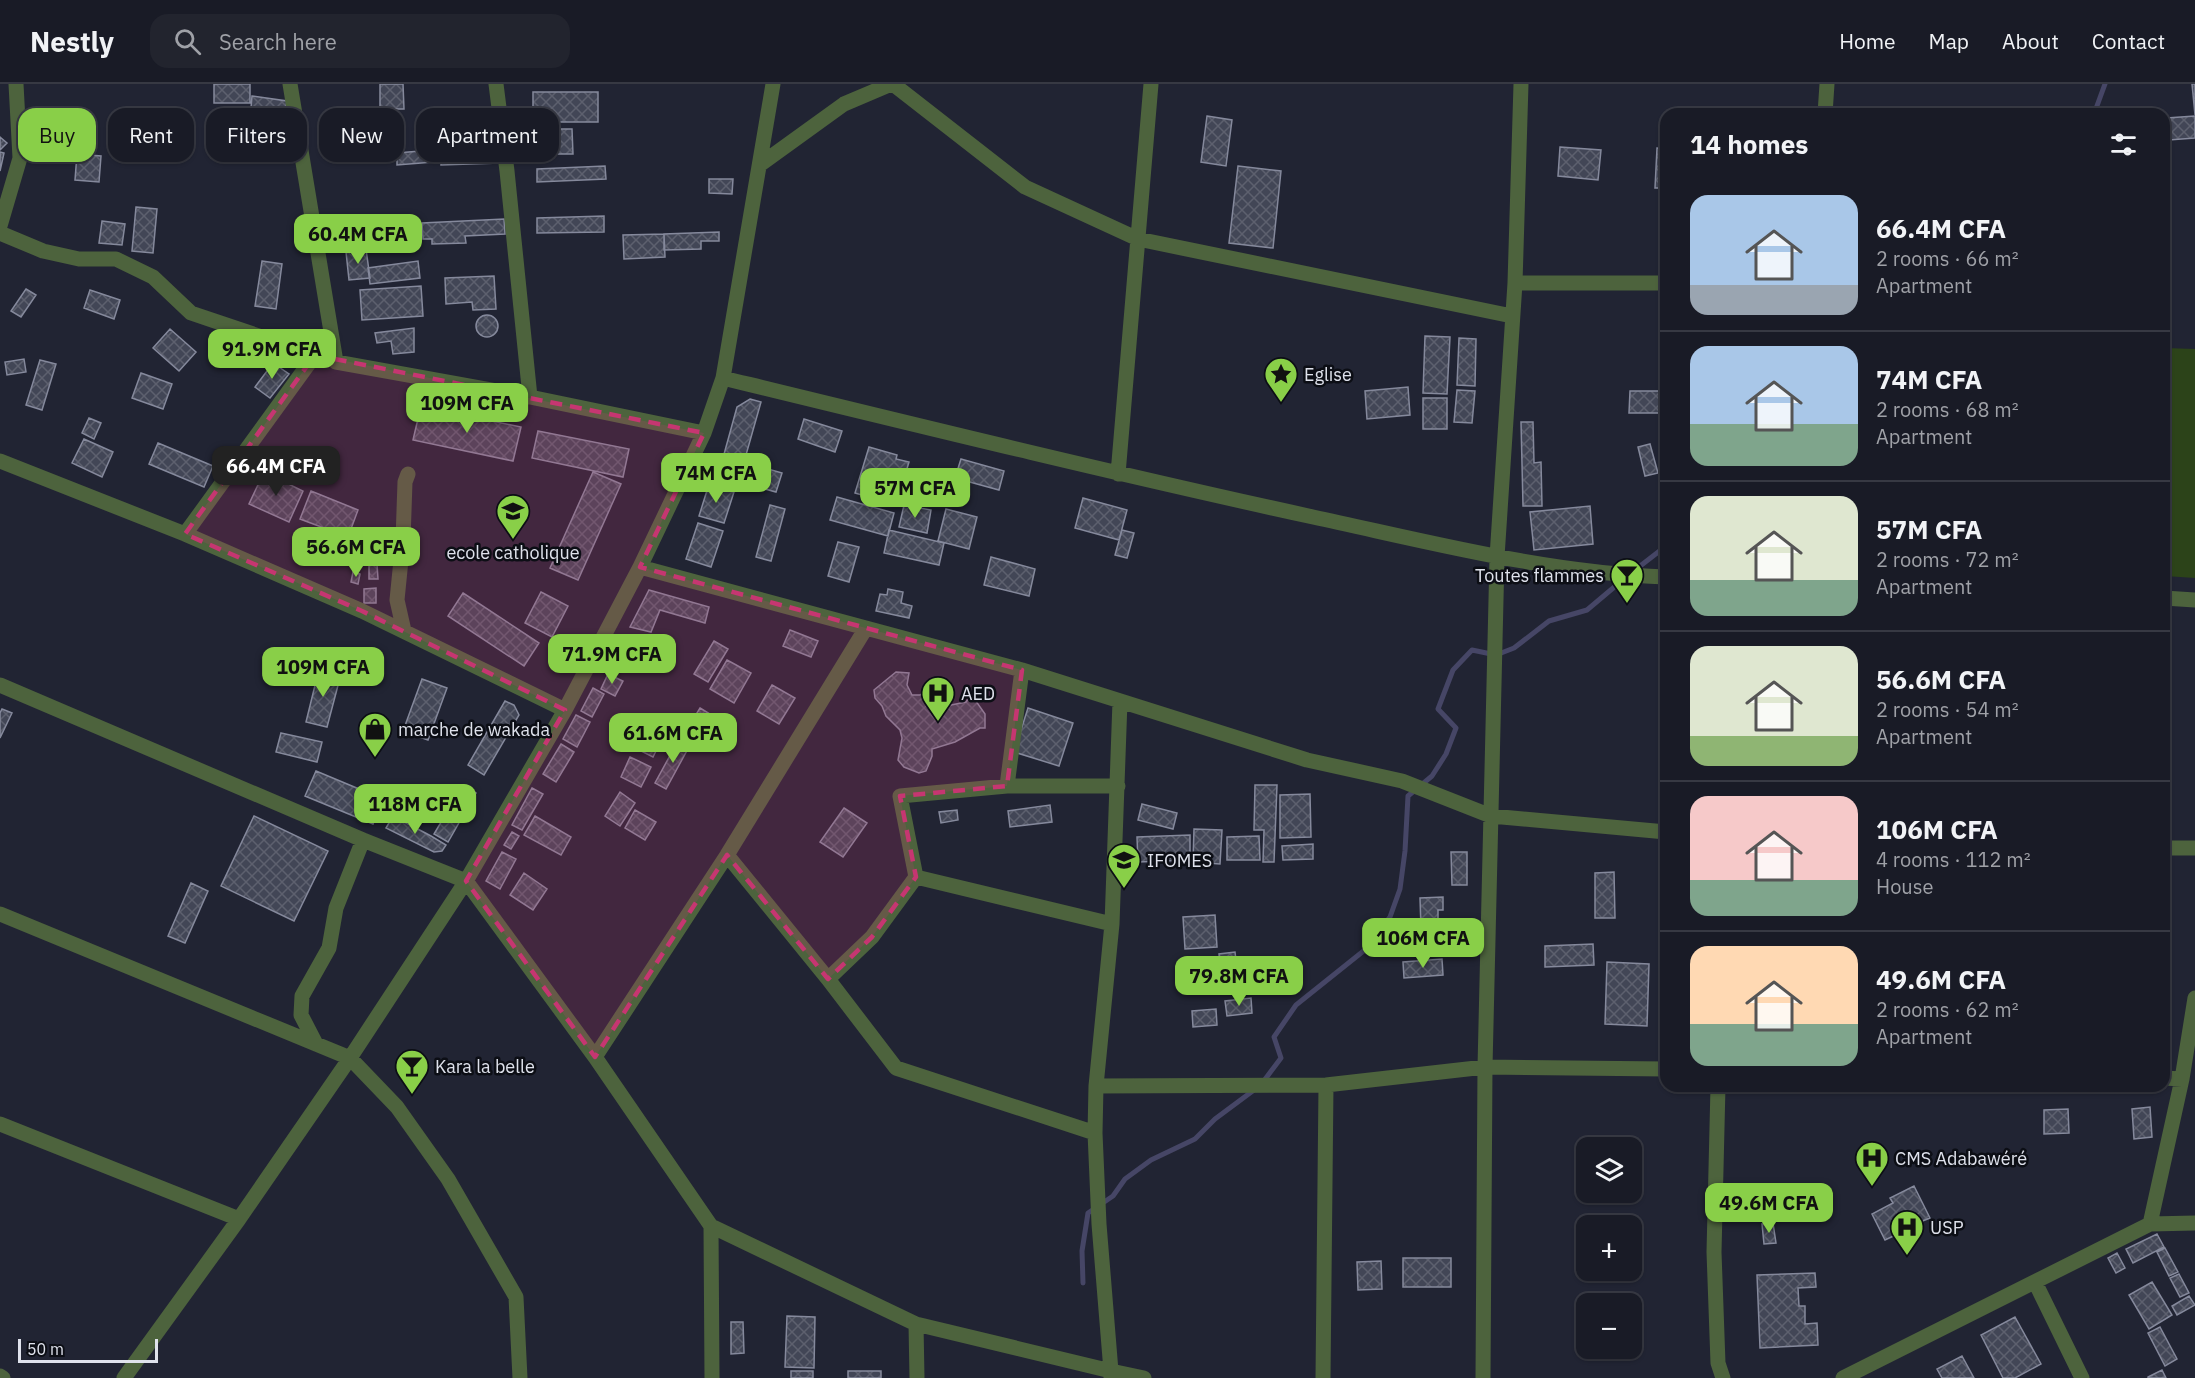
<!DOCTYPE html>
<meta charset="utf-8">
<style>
:root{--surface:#191b26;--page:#22242e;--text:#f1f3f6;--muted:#9fa1a7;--line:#373943;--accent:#89cf48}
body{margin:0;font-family:"IBM Plex Sans",sans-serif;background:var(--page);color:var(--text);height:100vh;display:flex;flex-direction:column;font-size:22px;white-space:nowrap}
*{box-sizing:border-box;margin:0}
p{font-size:20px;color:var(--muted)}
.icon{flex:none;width:33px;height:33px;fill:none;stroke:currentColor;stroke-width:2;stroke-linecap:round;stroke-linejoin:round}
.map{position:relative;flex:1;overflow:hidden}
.panel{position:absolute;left:1660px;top:24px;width:510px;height:984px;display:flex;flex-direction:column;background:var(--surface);border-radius:18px;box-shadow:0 2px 4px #0004,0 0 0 2px var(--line)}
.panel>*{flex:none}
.banner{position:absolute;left:18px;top:24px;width:570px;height:54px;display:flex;gap:12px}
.fabs{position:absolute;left:1576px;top:1053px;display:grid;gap:12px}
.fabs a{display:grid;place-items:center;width:66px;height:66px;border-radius:12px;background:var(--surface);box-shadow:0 2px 4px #0004,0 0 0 2px var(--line);font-size:30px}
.scale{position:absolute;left:18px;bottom:15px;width:140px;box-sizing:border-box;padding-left:6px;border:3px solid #dfe2ec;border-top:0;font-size:16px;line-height:21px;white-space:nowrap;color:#dfe2ec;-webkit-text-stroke:4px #0c0e15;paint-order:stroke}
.price{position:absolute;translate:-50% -51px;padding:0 14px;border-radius:12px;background:var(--accent);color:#111;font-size:20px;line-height:39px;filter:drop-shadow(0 2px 3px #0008)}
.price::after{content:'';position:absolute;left:50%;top:36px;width:18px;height:14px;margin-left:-9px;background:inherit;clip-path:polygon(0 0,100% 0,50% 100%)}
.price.on{background:#222;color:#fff}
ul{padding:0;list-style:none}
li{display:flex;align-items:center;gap:18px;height:150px;padding:0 30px}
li+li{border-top:2px solid var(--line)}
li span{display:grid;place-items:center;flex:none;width:168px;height:120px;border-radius:18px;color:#555}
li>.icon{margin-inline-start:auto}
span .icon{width:72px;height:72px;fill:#fffc;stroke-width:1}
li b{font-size:26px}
h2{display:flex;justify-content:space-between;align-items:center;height:72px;padding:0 30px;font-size:26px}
.pill{padding:0 21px;border-radius:18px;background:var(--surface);box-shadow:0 2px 4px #0004,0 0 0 2px var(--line);font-size:21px;line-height:54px}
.pill.on{background:var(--accent);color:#111}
header{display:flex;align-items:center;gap:36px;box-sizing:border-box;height:84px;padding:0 30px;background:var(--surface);border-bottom:2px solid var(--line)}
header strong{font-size:28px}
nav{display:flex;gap:33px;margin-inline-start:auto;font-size:21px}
.search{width:420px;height:54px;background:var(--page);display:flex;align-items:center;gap:15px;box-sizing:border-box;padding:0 21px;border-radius:18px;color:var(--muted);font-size:22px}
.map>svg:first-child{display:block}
.park{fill:#2c4319}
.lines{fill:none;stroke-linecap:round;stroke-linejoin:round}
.stream{stroke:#464666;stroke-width:5}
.building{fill:url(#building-cross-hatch);stroke:#85899c;stroke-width:1.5}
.minor{stroke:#4d633d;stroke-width:15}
.marked{fill:#c63671;fill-opacity:0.2;stroke:#c63671;stroke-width:4.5;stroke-dasharray:12 8;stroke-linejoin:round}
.labels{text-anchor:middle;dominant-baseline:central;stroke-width:5;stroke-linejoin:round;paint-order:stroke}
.poi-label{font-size:18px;fill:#dfe2ec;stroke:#0c0e15;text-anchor:start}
</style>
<header>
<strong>Nestly</strong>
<div class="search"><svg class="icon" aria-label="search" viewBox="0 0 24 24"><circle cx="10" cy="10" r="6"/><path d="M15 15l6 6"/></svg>Search here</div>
<nav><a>Home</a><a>Map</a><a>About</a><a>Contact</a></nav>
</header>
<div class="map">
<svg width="2195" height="1294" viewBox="0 0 2195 1294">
<defs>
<pattern id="building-cross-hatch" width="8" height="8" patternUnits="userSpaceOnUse" patternTransform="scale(1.5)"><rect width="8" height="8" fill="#424656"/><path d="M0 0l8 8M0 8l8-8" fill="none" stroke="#5d606e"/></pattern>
</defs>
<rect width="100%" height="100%" fill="#212433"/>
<path class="park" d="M2164,264L2195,265V494L2165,492Z"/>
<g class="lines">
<path class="stream" d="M2094,30L2105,0
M1635,486L1666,462
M1263,998L1281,974L1274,953L1296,921L1366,865L1390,833L1400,805L1405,767L1408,712L1432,692L1446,670L1456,644L1438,625L1453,586L1472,566L1496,571L1514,564L1549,537L1587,526L1625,494
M1083,1199L1082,1167L1088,1129L1113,1112L1125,1095L1151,1076L1195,1055L1215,1035L1254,1006"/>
</g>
<path class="building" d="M214,0H250V19H214Z
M380,0H403L404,25H380Z
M2192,0H2195V31Z
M533,8H598V38H533Z
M252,12L287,17L285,29L251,24Z
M1207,32L1232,36L1226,82L1201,78Z
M2195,32V54L2169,56L2167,34Z
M542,45H572L573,70H542Z
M0,53L7,59L0,66Z
M264,57L294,58L293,78L263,76Z
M1560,63L1601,66L1598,96L1558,92Z
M499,64L500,79L441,81V65Z
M1657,64L1666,65V104H1655Z
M432,66L433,78L397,81V69Z
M0,68L4,69L0,87Z
M77,70L101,72L99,98L75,96Z
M605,82L606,95L537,98V85Z
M1238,82L1281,87L1273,164L1229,159Z
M709,95H733L732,110L709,109Z
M136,123L157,125L153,169L132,167Z
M604,132V148L537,149V134Z
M504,135L505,150L465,152L466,159L432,160V155H423L422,139Z
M102,137L125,140L122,161L99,159Z
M719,148V157H701V165L664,166V150Z
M664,150L665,173L624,175L623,151Z
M366,165L370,194L349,196L346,168Z
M262,177L282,180L276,225L255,222Z
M418,177L420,194L370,200L368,184Z
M494,192L496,225L473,226L472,218L446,220L445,194Z
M421,202L423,232L362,236L360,206Z
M26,205L36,211L21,233L11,227Z
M90,206L120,216L114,235L84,224Z
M476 242a11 11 0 1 1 22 0a11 11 0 1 1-22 0Z
M414,244V268L393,270L391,257L377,259L375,249Z
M170,245L196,268L179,287L153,264Z
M1425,252L1450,253L1447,310L1423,309Z
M1459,254L1476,255L1475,302L1457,301Z
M237,260L267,269L263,281L233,272Z
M24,275L26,288L7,291L5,278Z
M40,276L56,280L42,326L26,321Z
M273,279L289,290L270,314L255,303Z
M141,289L172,300L163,325L132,314Z
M1408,303L1410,331L1367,335L1365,307Z
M1457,306L1475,307L1472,339L1454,338Z
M1630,307H1664V329H1629Z
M1423,314H1447V345H1423Z
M750,315L761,318L744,378L782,389L776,408L718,392L737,323Z
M421,322L521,343L513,377L413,356Z
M89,334L101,339L94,355L82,349Z
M804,335L842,347L835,368L798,355Z
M1521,338H1533L1534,379L1541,378L1542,422H1523Z
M538,347L629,365L623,393L532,374Z
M84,355L113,368L102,393L72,379Z
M158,359L213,382L204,403L149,380Z
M1650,360L1658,389L1645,392L1638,363Z
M1662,360H1666V381H1661Z
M869,363L897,371L896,375L909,378L906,388L911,389L905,411L889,406L886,418L855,409Z
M961,375L1004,387L999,406L955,394Z
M264,388L303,407L289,438L249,420Z
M593,388L621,400L578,496L550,484Z
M709,400L734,408L724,439L699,432Z
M311,407L358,426L348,453L300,435Z
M837,413L894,429L888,452L830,436Z
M1083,414L1127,426L1119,456L1075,444Z
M770,421L785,425L771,477L756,473Z
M904,421L931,426L927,449L899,443Z
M1590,422L1593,460L1534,466L1530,428Z
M946,425L977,433L969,465L938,457Z
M698,439L723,447L711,483L686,475Z
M370,445H379L378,469L369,468Z
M889,446L944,459L939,481L884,469Z
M1122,446L1134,449L1127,474L1115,471Z
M838,458L859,463L849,498L828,492Z
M991,473L1035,485L1029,512L984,501Z
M369,480H377L378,495H369Z
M353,488L360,490L358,500L351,498Z
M376,504V519H364V505Z
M888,505L903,508L901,519L912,522L909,534L876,527L880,510L887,511Z
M649,506L709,523L705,539L660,526L651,548L630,543Z
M541,508L568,522L552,553L525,539Z
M463,509L539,559L524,582L448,532Z
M790,546L818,557L811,573L783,562Z
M714,557L728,565L708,598L694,590Z
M727,576L751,589L734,619L710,605Z
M319,585L341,590L327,643L306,638Z
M896,588L909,589L907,601L912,611H920L933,604L941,606L945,621H951L966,618L971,610L985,630V644H980L955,658L932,665V672L926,687L919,689L904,683L898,676L902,654L900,646L886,632L882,622L875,614L874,606Z
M608,590L623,597L615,612L601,605Z
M422,595L447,604L428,656L403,647Z
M772,601L795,614L779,640L757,627Z
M593,604L604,610L592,633L581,627Z
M505,617L514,621L519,631L484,691L468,681Z
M700,624L723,638L714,654L709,651L705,658L686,647Z
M1028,624L1073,639L1059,682L1014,668Z
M2,625L12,629L0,654V629Z
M576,631L590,638L577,663L563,655Z
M634,636L664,651L653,673L623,658Z
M281,649L322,658L317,678L276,668Z
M679,655L690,661L666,705L655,699Z
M561,660L574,668L556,698L543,690Z
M630,673L651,683L641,703L621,693Z
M316,687L383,715L373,740L305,712Z
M463,701L476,709L448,758L434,750Z
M1255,701H1277L1274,778H1263L1264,746H1254Z
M532,704L543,710L522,746L512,741Z
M620,708L635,719L620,742L605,732Z
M1310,710L1311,753L1280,754V711Z
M1142,720L1177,729L1173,745L1138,736Z
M1050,721L1052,738L1010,743L1008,727Z
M844,724L867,739L843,773L820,758Z
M635,726L656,738L645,756L625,744Z
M957,726L958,736L941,739L939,728Z
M254,732L328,767L294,837L221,802Z
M393,732L431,752L446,761L442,767L434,768L386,744Z
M535,732L571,753L561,771L524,751Z
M1194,745L1222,746L1220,780L1193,778Z
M512,748L519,752L511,765L504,761Z
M1190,751V776L1138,778L1137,753Z
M1259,752L1260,776H1227V753Z
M1313,760V775L1283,776L1282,762Z
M502,768L516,775L500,805L486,797Z
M1451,768H1467V801H1452Z
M1614,788L1615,834H1595V789Z
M524,789L547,805L533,826L510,811Z
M191,799L208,807L185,859L168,852Z
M1443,813V826H1438V843L1421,844L1420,814Z
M1215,831L1217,863L1185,865L1183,833Z
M1593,860L1594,881L1545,883V862Z
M1235,868L1239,900L1222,902L1219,870Z
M1442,875L1443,891L1404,894L1403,878Z
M1607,878L1649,880L1647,942L1605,940Z
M2164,905H2166L2168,927H2164Z
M1251,914L1252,929L1227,932L1225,917Z
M1216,925L1217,941L1193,943L1192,927Z
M2150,1023L2152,1053L2134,1055L2132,1025Z
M2068,1025L2069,1049L2044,1050V1026Z
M1914,1102L1930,1134L1920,1138L1922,1141L1904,1151L1902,1148L1885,1156L1872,1130L1893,1119L1890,1114Z
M1773,1139L1776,1159L1764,1160L1762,1140Z
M2157,1150L2164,1163L2133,1179L2126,1165Z
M2165,1164L2178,1188L2169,1192L2157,1168Z
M2117,1169L2125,1184L2116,1189L2108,1174Z
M1403,1174H1451V1203H1403Z
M1381,1177L1382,1205L1358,1206L1357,1178Z
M1815,1189L1816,1203L1798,1204L1799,1222H1805V1240L1817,1239L1818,1261L1760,1264L1757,1191Z
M2179,1190L2189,1209L2180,1213L2170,1194Z
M2152,1198L2172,1231L2149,1245L2129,1211Z
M2189,1212L2195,1221L2177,1231L2172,1222Z
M787,1232L815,1233L814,1284L785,1283Z
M2015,1233L2041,1280L2015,1294H2003L1981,1251Z
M731,1238H743L744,1269L731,1270Z
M2160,1243L2177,1275L2165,1282L2148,1249Z
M1962,1272L1974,1294H1942L1937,1285Z
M2162,1286L2166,1294H2148V1293Z
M791,1287H813V1294H791Z
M848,1287H881V1294H848Z"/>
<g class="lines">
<path class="minor" d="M290,0L336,278L530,313L704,349
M496,0L507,87L530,313
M893,0L1025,103L1138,155L1512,232
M1825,30L1827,0
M761,80L844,20L891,0
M0,142L20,74L16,0
M0,149L43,167L79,175H116L153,193L191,229L315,271
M1515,199H1666
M723,294C920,342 1116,390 1313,433C1430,458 1547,489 1666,493
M0,377L185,450L362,527L565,626
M1118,390L1151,0
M185,450L315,271L322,273
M640,483L1022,586L1307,676L1402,697L1491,732L1666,748
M2164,514L2195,516
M404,547L397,516L403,456L405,398L408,390
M0,601L363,756L466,797L595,973L711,1142L712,1294
M1007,702L1022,586
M2164,764H2195
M727,771L828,895L896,984L1095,1049
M916,793L1112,840
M0,830L350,974L397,1023L448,1095L516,1213L520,1294
M828,895L872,853L916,793L900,712L1007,702H1118
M316,960L301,931L302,912L329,864L336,824L363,756
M595,973L727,771L866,544
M2164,994L2182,995
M1096,1002L1326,1001L1485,983L1666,985
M1718,1002L1714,1168L1718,1279L1723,1294
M0,1040L239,1135
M2150,1140L2182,995L2195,914
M711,1142L916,1240L1111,1287L1099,1140L1095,1049L1096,1002L1112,840L1120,617
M2035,1198L2082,1294
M916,1240L917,1294
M0,1292L3,1294
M124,1294L239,1135L350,974L466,797L565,626L640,483L704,349L723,294L773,0
M1111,1294V1287L1144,1294
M1323,1294L1326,1001
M1483,1294L1485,983L1497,473L1515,199L1521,0
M1843,1294L2150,1140L2195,1139"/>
</g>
<path class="marked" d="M315,271L704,349L640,483L1022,586L1007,702L900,712L916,793L872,853L828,895L727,771L595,973L466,797L565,626L362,527L185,450Z"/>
<defs>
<symbol id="sight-pin" viewBox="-11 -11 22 30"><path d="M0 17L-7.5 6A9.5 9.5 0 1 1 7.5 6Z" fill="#89cf48" stroke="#0c0e15"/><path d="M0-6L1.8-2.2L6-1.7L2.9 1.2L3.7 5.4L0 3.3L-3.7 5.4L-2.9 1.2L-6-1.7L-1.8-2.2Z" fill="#111"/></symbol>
<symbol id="school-pin" viewBox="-11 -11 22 30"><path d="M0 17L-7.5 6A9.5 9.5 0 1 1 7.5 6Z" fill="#89cf48" stroke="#0c0e15"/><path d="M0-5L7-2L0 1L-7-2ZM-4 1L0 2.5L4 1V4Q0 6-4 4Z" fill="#111"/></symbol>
<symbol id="bar-pin" viewBox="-11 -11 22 30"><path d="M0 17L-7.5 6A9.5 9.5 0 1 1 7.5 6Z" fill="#89cf48" stroke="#0c0e15"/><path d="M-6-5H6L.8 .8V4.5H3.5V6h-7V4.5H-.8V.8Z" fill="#111"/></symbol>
<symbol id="hospital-pin" viewBox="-11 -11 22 30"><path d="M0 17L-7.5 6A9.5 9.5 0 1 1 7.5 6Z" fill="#89cf48" stroke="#0c0e15"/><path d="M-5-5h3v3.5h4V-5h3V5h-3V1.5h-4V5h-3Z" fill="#111"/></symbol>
<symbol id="shop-pin" viewBox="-11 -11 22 30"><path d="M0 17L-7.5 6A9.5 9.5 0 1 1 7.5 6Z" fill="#89cf48" stroke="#0c0e15"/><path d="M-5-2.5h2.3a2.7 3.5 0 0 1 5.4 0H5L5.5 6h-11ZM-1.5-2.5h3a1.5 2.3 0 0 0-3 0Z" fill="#111"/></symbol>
</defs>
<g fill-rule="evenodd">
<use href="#sight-pin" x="1262" y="271" width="38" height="52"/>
<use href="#school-pin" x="494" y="408" width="38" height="52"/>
<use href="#bar-pin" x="1608" y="472" width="38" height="52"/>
<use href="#hospital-pin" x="919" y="590" width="38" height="52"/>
<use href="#shop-pin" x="356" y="626" width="38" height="52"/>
<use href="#school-pin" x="1105" y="757" width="38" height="52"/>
<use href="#bar-pin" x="393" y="963" width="38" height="52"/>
<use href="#hospital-pin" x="1853" y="1055" width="38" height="52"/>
<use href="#hospital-pin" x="1888" y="1124" width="38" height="52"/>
</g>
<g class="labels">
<g class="poi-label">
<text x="1304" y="290">Eglise</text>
<text x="513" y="468" text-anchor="middle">ecole catholique</text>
<text x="1604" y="491" text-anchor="end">Toutes flammes</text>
<text x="961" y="609">AED</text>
<text x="398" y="645">marche de wakada</text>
<text x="1147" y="776">IFOMES</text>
<text x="435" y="982">Kara la belle</text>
<text x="1895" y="1074">CMS Adabawéré</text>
<text x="1930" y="1143">USP</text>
</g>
</g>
</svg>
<div class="fabs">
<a><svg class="icon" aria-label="layers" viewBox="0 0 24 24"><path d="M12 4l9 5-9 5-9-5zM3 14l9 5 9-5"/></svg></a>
<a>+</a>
<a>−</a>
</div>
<div class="scale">50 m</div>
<b class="price" style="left:358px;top:181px">60.4M CFA</b>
<b class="price" style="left:272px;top:296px">91.9M CFA</b>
<b class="price" style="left:467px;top:350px">109M CFA</b>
<b class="price on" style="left:276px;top:413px">66.4M CFA</b>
<b class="price" style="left:716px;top:420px">74M CFA</b>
<b class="price" style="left:915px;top:435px">57M CFA</b>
<b class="price" style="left:356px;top:494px">56.6M CFA</b>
<b class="price" style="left:612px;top:601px">71.9M CFA</b>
<b class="price" style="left:323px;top:614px">109M CFA</b>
<b class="price" style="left:673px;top:680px">61.6M CFA</b>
<b class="price" style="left:415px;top:751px">118M CFA</b>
<b class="price" style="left:1423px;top:885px">106M CFA</b>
<b class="price" style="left:1239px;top:923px">79.8M CFA</b>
<b class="price" style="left:1769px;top:1150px">49.6M CFA</b>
<div class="banner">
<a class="pill on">Buy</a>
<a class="pill">Rent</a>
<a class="pill">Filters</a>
<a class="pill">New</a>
<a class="pill">Apartment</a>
</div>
<section class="panel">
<h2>14 homes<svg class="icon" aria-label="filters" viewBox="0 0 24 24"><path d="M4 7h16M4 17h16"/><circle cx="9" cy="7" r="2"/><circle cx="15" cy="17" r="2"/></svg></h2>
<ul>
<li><span style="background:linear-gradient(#a9c7e8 75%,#9aa5b1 0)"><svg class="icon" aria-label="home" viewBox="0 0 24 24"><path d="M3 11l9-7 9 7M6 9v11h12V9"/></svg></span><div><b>66.4M CFA</b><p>2 rooms · 66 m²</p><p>Apartment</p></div></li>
<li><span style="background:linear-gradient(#a9c7e8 65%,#7fa58c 0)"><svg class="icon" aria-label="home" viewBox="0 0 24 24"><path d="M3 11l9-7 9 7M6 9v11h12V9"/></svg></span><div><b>74M CFA</b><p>2 rooms · 68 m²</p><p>Apartment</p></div></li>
<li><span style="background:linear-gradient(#dfe7d0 70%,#7fa58c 0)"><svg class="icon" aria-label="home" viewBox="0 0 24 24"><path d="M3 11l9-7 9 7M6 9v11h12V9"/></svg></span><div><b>57M CFA</b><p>2 rooms · 72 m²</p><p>Apartment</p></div></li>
<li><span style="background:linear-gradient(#dfe7d0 75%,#8fb573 0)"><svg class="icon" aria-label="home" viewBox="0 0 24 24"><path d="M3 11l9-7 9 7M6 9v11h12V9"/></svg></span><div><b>56.6M CFA</b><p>2 rooms · 54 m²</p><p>Apartment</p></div></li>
<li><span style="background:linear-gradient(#f6c9c9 70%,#7fa58c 0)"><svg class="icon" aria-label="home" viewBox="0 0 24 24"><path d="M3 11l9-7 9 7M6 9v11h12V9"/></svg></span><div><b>106M CFA</b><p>4 rooms · 112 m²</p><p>House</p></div></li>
<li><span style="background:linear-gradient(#ffd9b3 65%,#7fa58c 0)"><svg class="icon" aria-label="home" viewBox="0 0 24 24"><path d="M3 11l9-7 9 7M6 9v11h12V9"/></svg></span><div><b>49.6M CFA</b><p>2 rooms · 62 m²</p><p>Apartment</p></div></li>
</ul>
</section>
</div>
